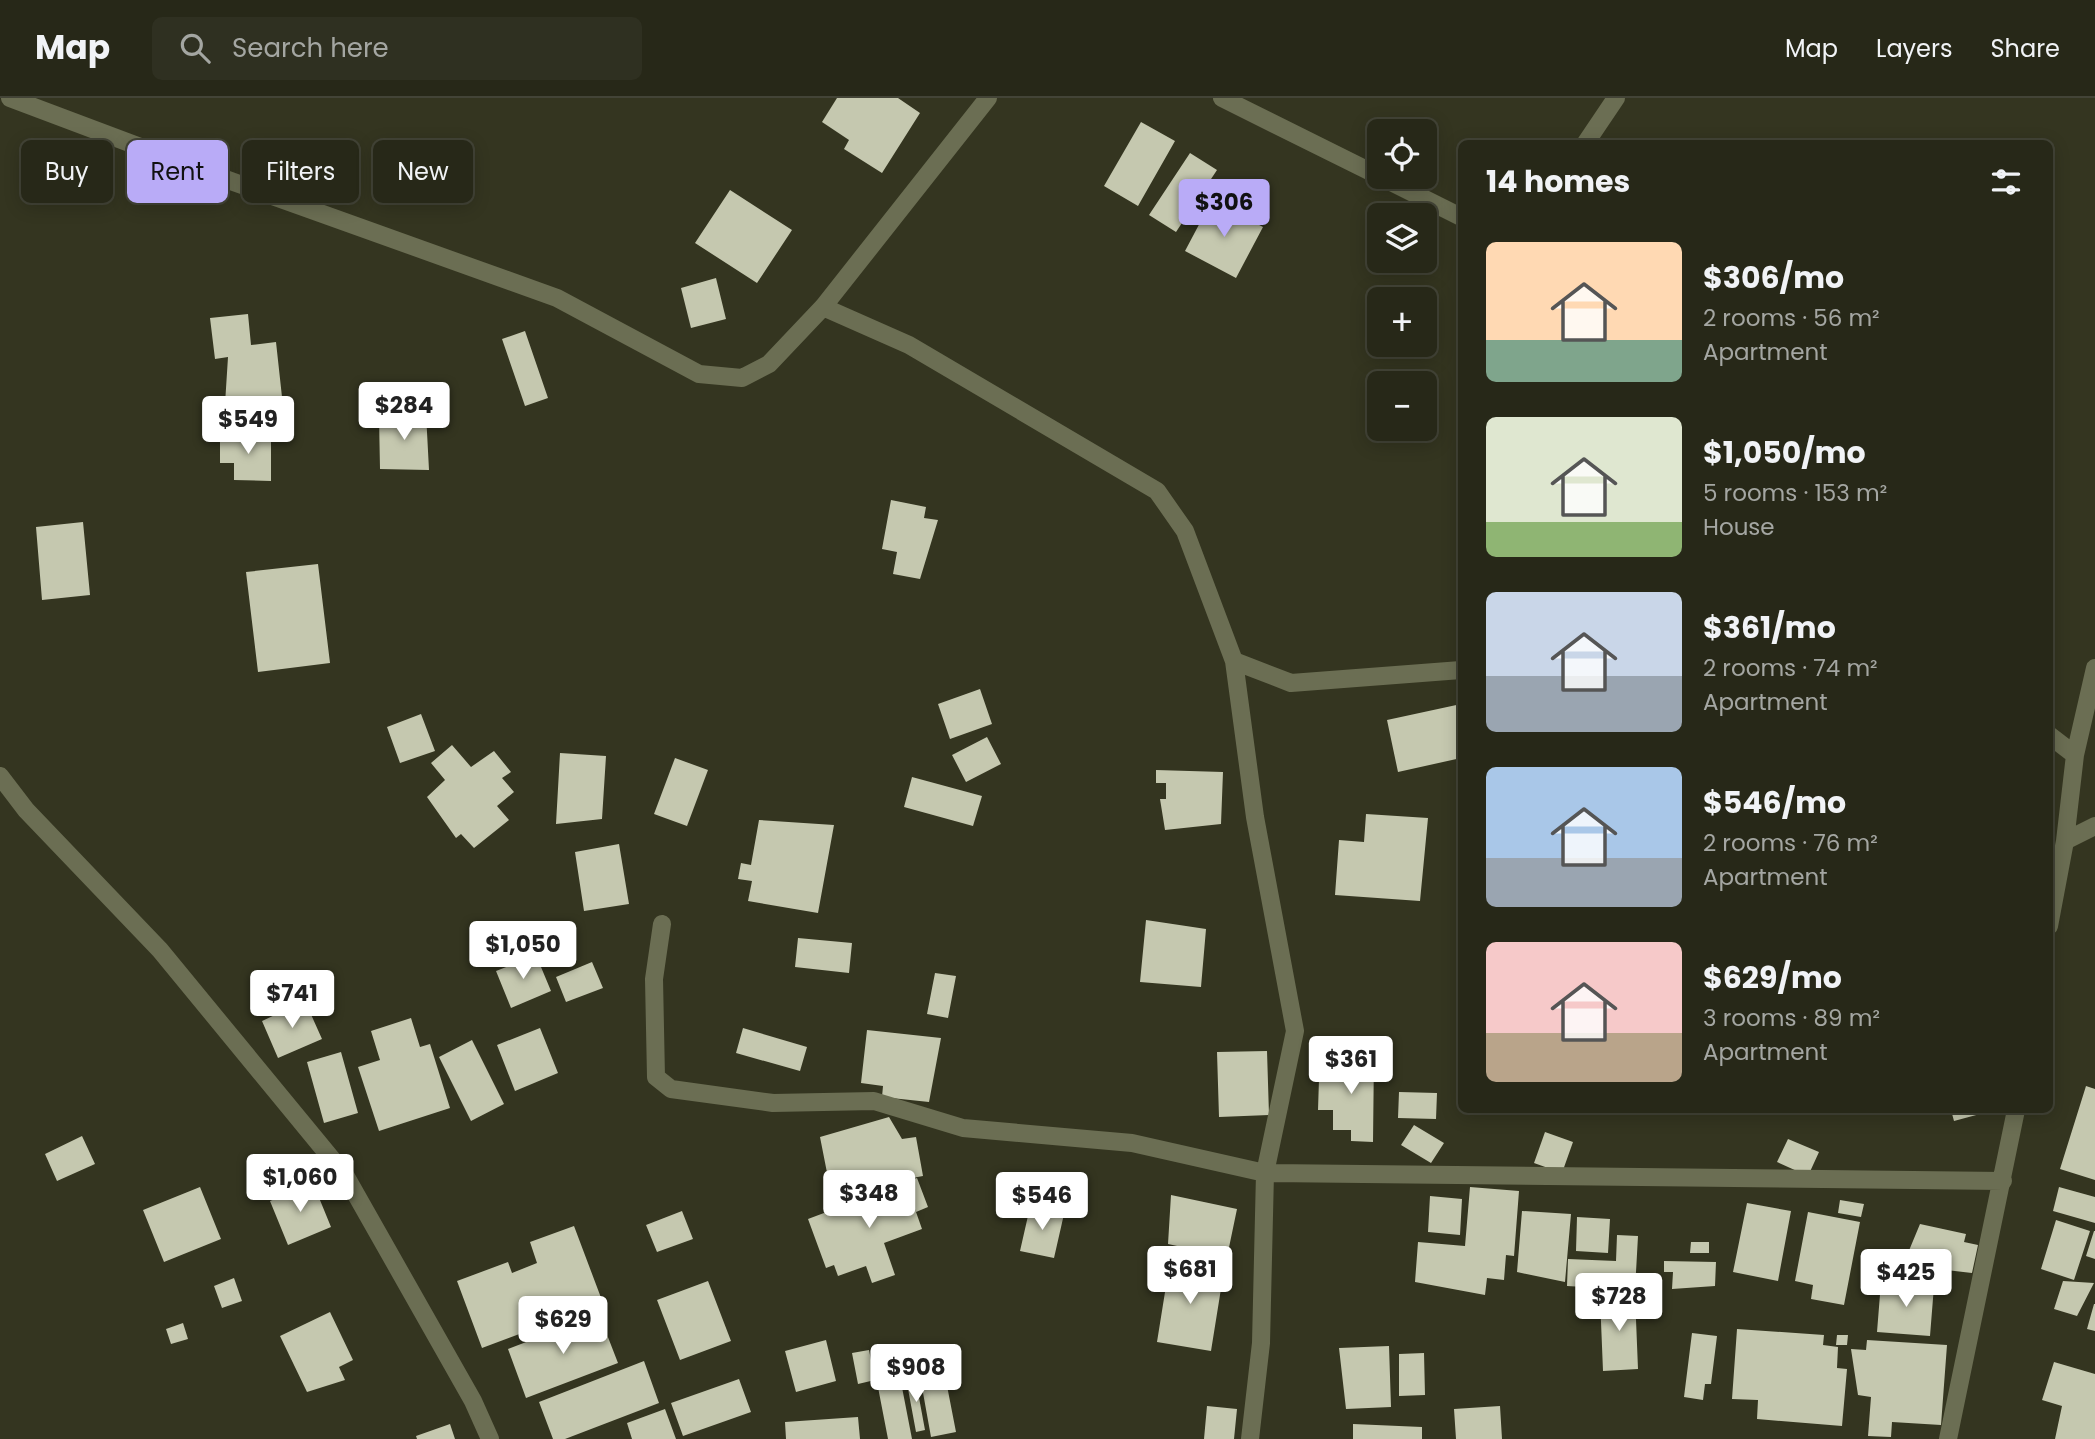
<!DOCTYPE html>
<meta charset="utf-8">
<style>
:root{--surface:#272818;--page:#2f3021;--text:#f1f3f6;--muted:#a4a6a2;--line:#434437;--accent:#b9abf7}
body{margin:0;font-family:Poppins,sans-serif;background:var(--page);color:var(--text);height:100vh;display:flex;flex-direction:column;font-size:26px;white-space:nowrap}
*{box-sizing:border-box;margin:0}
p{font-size:23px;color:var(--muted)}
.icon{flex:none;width:38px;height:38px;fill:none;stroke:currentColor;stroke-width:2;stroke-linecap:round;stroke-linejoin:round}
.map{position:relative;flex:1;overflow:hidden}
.drawer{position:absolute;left:1458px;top:42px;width:595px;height:973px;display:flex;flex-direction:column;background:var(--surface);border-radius:10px;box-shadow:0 4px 18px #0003,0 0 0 2px var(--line)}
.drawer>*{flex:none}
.guide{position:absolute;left:21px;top:42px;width:665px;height:63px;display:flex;gap:14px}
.tools{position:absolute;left:1367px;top:21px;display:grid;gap:14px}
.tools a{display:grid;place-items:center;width:70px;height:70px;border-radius:10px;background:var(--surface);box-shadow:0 4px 18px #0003,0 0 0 2px var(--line);font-size:35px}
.price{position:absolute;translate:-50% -60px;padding:0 16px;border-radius:7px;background:#fff;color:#222;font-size:23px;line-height:46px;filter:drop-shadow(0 2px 4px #0008)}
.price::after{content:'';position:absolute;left:50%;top:42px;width:21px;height:16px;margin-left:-10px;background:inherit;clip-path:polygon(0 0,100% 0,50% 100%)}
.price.current{background:var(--accent);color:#111}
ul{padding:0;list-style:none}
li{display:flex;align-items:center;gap:21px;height:175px;padding:0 28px}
li span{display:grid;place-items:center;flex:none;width:196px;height:140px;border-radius:10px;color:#555}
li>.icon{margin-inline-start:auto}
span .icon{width:84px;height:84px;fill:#fffc;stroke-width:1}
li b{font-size:30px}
h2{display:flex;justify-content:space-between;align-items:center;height:84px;padding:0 28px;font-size:30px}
.tag{padding:0 24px;border-radius:10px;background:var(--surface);box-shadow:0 4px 18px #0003,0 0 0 2px var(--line);font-size:24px;line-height:63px}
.tag.current{background:var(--accent);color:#111}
header{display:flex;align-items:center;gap:42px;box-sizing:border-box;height:98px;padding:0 35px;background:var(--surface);border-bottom:2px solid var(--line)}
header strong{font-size:33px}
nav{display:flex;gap:38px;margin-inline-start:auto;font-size:24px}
.search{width:490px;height:63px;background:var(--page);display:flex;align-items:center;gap:18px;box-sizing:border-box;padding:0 24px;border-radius:10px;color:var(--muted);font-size:26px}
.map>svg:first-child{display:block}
.building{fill:#c5c8af}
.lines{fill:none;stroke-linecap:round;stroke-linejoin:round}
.street{stroke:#6b6e53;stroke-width:18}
</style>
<header>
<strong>Map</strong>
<div class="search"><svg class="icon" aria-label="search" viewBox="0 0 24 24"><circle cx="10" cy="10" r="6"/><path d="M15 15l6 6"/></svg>Search here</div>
<nav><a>Map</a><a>Layers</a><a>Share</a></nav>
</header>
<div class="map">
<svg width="2095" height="1341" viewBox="0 0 2095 1341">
<rect width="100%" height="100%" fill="#343520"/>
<path class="building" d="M837,0H898L920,15L882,75L844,51L849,42L822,24Z
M1141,24L1175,43L1138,108L1104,88Z
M1190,55L1217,72L1176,134L1149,117Z
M730,92L792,132L757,185L695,145Z
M1212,102L1263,129L1236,180L1185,153Z
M716,180L726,221L691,230L681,190Z
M248,216L251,247L276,244L282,299L225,306L228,259L215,261L210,220Z
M525,233L548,300L525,308L502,241Z
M426,315L429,372L380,371L379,319Z
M220,336L271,337V383L234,382V365H220Z
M891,402L926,409L924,420L938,422L920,481L893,476L897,454L882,451Z
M83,424L90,497L42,502L36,429Z
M318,466L330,565L258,574L246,474Z
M980,591L992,626L950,641L938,606Z
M1461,606V660L1398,674L1387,622Z
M421,616L435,653L400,665L387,629Z
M987,639L1001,666L966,684L952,657Z
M452,647L471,669L494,653L511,674L502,680L514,694L497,708L509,722L474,750L461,736L456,740L427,699L445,682L431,665Z
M560,655L606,658L602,721L556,726Z
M675,660L708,672L687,728L654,716Z
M1156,672L1223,674L1221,726L1165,732L1160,701H1166V685H1156Z
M912,679L982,698L973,728L904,709Z
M1366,716L1428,720L1420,803L1335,797L1339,742L1364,744Z
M759,722L834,727L818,815L748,803L752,783L738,781L741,765L751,767Z
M619,746L629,806L584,813L575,754Z
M1146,822L1206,831L1201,889L1140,884Z
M798,840L852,845L849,875L795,869Z
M536,857L551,893L511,910L496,873Z
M592,864L603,890L566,904L556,879Z
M935,875L956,878L948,920L927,916Z
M305,903L322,941L278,960L262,923Z
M411,920L420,949L430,946L450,1010L379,1033L358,969L380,962L371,933Z
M540,930L558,975L515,993L497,947Z
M743,930L807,949L800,973L736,955Z
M867,932L941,940L929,1004L882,999L883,988L861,985Z
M472,942L504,1006L471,1023L439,959Z
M1267,953L1269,1017L1219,1019L1217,954Z
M341,954L358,1015L324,1025L307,964Z
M1340,955L1374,956L1373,1044L1351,1043V1032H1333V1012H1318L1319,981H1340Z
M2086,988L2095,991V1082L2060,1071Z
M1399,994L1437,995L1436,1021L1398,1020Z
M1951,1012H1979L1980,1016L1954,1023Z
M889,1019L902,1041L916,1039L923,1078L831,1095L820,1039Z
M1414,1027L1444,1045L1431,1065L1401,1047Z
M1545,1034L1573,1044L1562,1075L1534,1065Z
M82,1038L95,1066L57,1083L45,1056Z
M1788,1041L1819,1054L1808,1078L1777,1064Z
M917,1080L928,1109L916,1114L922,1131L884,1145L895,1177L872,1185L866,1168L838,1178L834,1167L826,1170L808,1121Z
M313,1085L331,1129L288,1147L270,1103Z
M200,1089L221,1141L164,1164L143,1112Z
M1470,1089L1519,1093L1514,1158L1506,1157L1504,1182L1487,1180L1485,1197L1415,1184L1418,1144L1465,1148Z
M2059,1089L2095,1099V1125L2053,1113Z
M1171,1097L1237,1111L1227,1159L1168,1146Z
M1430,1098L1462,1101L1460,1137L1428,1134Z
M1840,1102L1864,1106L1861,1119L1838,1115Z
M1747,1105L1791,1113L1778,1183L1733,1174Z
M1030,1109L1064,1116L1054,1160L1020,1153Z
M682,1113L693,1141L657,1154L646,1127Z
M1522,1113L1571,1116L1565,1184L1517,1174Z
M1808,1114L1860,1124L1844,1207L1811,1201L1813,1187L1795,1183Z
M1577,1119L1610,1121L1608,1155L1576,1153Z
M2056,1122L2090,1133L2074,1182L2041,1171Z
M1920,1126L1966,1136L1964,1144L1978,1147L1972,1175L1903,1167Z
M574,1128L603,1205L482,1250L457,1183L508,1164L512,1175L537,1165L530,1144Z
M2094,1133H2095V1161L2086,1158Z
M1617,1137L1638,1138L1635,1192L1567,1188L1568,1161L1616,1163Z
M1691,1144H1709V1155H1690Z
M1170,1163L1224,1172L1211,1253L1157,1244Z
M1664,1163L1716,1164L1715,1188L1672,1191L1673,1174H1664Z
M234,1180L242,1203L222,1210L214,1188Z
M708,1183L731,1243L680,1262L657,1202Z
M2063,1183L2094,1185L2077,1218L2054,1211Z
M1881,1184L1934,1188L1930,1238L1877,1234Z
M1635,1197L1638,1271L1603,1273L1600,1199Z
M2094,1206H2095V1233L2087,1231Z
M330,1214L353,1262L339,1269L345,1282L307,1294L280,1238Z
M599,1216L618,1265L526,1300L508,1251Z
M183,1225L188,1241L171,1246L166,1231Z
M1737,1231L1824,1237L1823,1247L1838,1249L1837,1270L1847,1271L1842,1328L1757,1321L1758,1302L1732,1301Z
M1692,1235L1717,1238L1711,1286H1705L1703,1302L1684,1299Z
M1837,1237H1848L1847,1247H1836Z
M826,1242L836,1283L796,1294L785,1253Z
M1867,1242L1947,1247L1941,1327L1892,1324L1891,1339L1868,1338L1871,1299L1858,1297L1851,1251L1866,1252Z
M894,1248L912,1341H888L871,1253Z
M1389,1248L1391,1309L1346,1311L1339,1250Z
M869,1252L875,1282L858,1286L852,1255Z
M1424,1255L1425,1297L1399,1298V1256Z
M942,1262L956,1334L931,1339L918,1267Z
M644,1263L659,1305L565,1341H553L539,1304Z
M2054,1264L2095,1276V1341H2055L2062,1308L2042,1302Z
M915,1278L925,1332L916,1334L906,1280Z
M739,1281L751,1314L683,1338L671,1305Z
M1207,1308L1237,1311L1234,1341H1204Z
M1500,1308L1502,1341H1456L1454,1311Z
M665,1311L676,1341H632L627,1325Z
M858,1319L860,1341H786L785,1324Z
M450,1326L455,1341H417L416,1338Z
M1353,1326L1422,1329V1341H1353Z"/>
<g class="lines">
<path class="street" d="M10,0L228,82L557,200L699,276L742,280L769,266L823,209L988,0
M1222,0L1379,78
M1585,46L1616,0
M1381,79L1461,119
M823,209L909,247L1157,393L1185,433L1234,563L1255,719L1295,933L1265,1075L1261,1245L1250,1341
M1234,563L1291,585L1461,572
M2049,637L2075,657
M0,678L26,712L160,852L345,1077L473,1303L490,1341
M2065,743L2095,728
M662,826L654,881L656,979L671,991L773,1005L874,1003L963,1030L1132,1045L1265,1075L2003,1083
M2049,828L2065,743L2075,657L2095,570
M1948,1341L2016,1012"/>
</g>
</svg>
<div class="tools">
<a><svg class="icon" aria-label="locate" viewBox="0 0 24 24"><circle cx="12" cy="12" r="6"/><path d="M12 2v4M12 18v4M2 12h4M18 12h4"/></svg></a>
<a><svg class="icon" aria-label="layers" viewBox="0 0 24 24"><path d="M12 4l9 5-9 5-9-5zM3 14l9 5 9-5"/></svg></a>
<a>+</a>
<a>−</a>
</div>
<b class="price current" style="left:1224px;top:141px">$306</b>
<b class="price" style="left:404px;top:344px">$284</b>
<b class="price" style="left:248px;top:358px">$549</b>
<b class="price" style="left:523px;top:883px">$1,050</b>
<b class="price" style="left:292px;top:932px">$741</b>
<b class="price" style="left:1351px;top:998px">$361</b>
<b class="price" style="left:300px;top:1116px">$1,060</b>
<b class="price" style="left:869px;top:1132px">$348</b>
<b class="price" style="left:1042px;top:1134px">$546</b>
<b class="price" style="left:1190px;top:1208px">$681</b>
<b class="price" style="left:1906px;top:1211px">$425</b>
<b class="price" style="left:1619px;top:1235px">$728</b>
<b class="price" style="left:563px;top:1258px">$629</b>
<b class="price" style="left:916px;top:1306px">$908</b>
<div class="guide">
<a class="tag">Buy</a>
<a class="tag current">Rent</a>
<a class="tag">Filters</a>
<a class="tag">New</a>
</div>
<section class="drawer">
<h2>14 homes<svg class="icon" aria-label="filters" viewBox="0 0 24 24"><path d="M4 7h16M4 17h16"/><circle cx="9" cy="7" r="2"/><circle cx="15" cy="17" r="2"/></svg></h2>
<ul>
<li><span style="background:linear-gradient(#ffd9b3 70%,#7fa58c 0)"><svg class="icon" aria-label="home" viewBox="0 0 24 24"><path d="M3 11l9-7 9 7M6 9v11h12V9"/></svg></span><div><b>$306/mo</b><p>2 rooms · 56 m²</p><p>Apartment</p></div></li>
<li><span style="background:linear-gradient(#dfe7d0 75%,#8fb573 0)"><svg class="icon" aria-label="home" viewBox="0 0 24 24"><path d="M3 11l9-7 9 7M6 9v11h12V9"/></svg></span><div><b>$1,050/mo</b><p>5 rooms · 153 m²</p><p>House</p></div></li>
<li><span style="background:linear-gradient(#c9d6e8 60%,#9aa5b1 0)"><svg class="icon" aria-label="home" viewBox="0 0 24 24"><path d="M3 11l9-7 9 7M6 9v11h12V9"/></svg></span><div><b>$361/mo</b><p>2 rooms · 74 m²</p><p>Apartment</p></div></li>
<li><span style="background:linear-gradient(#a9c7e8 65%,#9aa5b1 0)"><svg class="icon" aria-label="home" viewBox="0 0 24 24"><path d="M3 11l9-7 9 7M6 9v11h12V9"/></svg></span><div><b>$546/mo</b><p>2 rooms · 76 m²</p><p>Apartment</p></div></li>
<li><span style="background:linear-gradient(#f6c9c9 65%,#b9a48a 0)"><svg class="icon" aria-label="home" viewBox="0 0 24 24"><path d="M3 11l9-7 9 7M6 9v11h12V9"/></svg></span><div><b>$629/mo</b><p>3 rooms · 89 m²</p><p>Apartment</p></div></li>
</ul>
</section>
</div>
